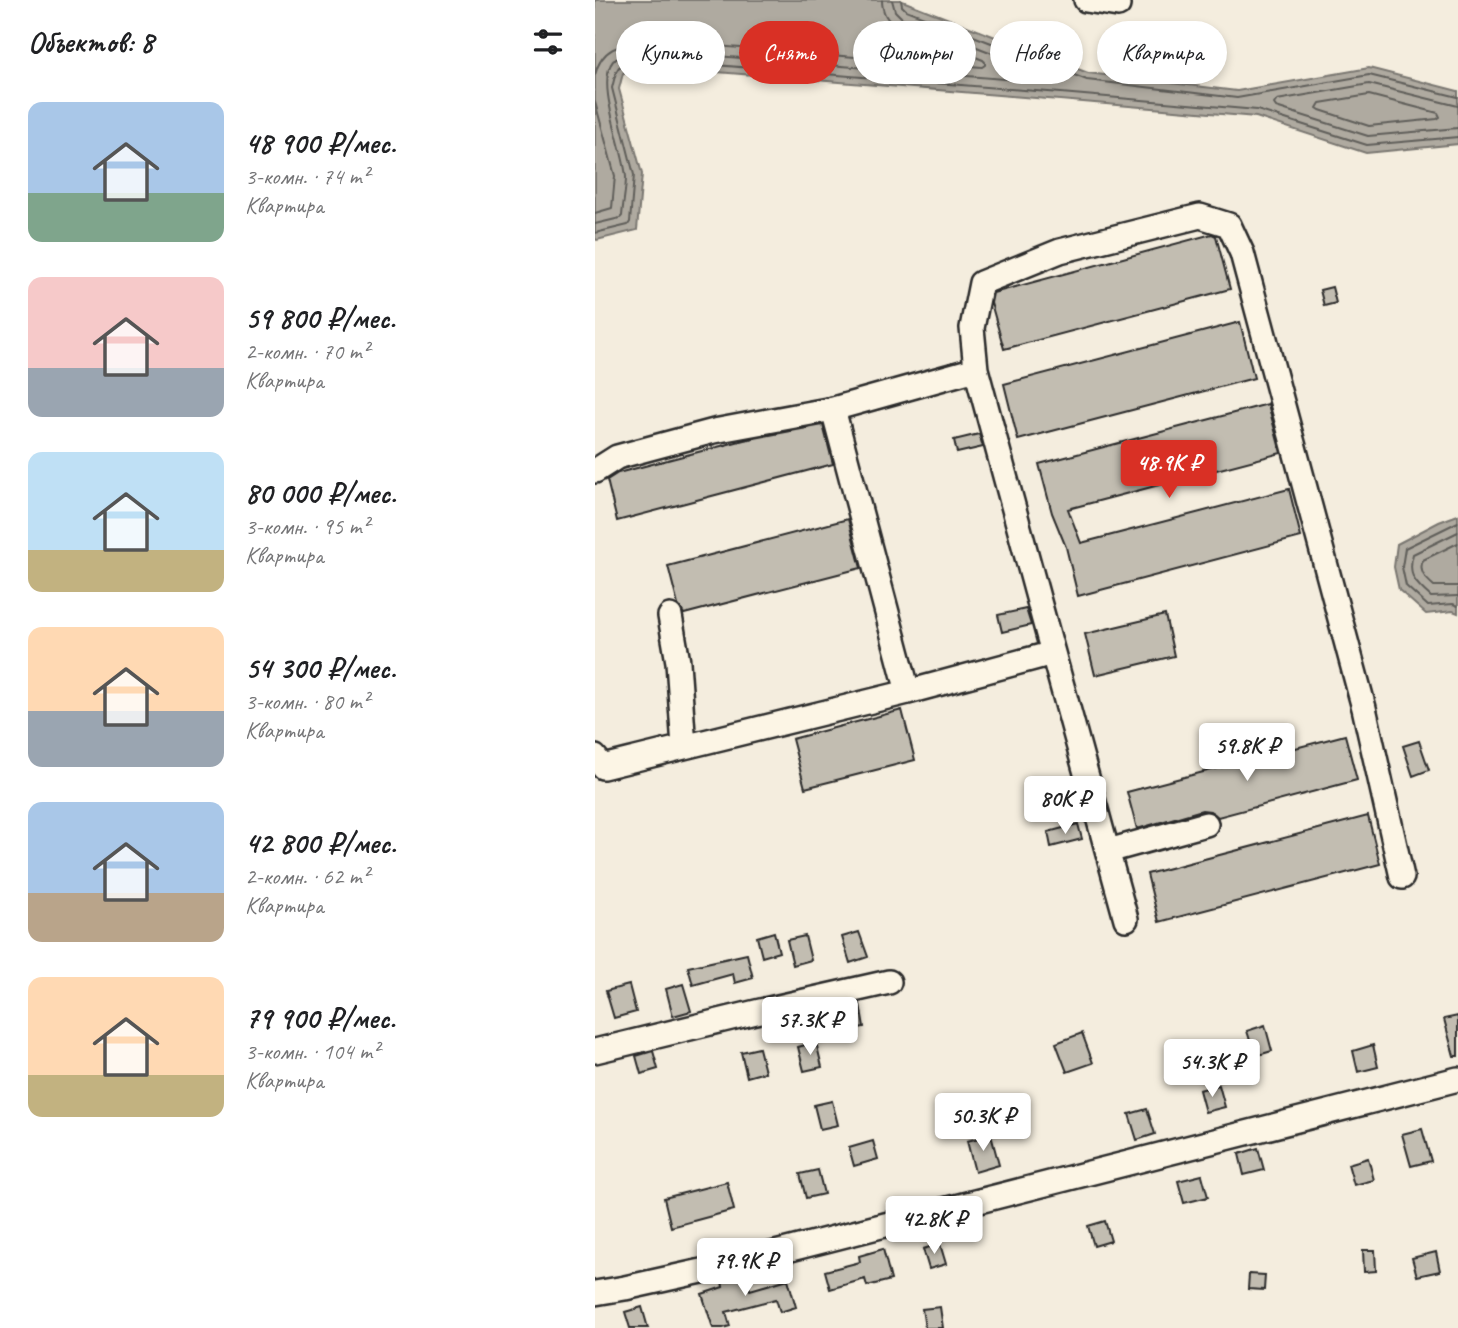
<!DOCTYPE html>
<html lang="ru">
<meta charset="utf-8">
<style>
:root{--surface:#fff;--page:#f6f6f6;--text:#202124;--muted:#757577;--accent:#d93025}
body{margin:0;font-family:Caveat,sans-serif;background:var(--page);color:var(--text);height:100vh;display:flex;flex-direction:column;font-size:26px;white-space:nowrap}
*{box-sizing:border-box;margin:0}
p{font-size:23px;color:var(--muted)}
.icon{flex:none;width:38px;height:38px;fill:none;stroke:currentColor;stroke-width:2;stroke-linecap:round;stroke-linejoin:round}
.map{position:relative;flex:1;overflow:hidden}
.sheet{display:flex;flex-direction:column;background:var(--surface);width:595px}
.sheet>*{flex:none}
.guide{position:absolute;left:21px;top:21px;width:665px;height:63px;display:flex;gap:14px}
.price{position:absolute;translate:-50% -60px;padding:0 16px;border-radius:7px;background:#fff;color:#222;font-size:23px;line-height:46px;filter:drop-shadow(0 2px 4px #0008)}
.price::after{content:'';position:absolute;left:50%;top:42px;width:21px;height:16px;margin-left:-10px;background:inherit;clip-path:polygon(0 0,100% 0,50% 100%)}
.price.on{background:var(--accent);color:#fff}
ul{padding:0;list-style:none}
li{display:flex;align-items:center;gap:21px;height:175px;padding:0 28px}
li span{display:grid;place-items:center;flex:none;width:196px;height:140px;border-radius:14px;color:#555}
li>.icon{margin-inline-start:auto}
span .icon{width:84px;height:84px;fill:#fffc;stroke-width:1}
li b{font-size:30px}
h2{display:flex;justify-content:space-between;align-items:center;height:84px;padding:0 28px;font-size:30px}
.tag{padding:0 24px;border-radius:32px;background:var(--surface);box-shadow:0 4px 10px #0003;font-size:24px;line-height:63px}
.tag.on{background:var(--accent);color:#fff}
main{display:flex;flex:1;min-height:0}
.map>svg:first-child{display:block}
.water{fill:#afaaa0;stroke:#7a7771;stroke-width:2}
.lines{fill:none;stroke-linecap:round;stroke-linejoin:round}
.shore{stroke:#605e5a;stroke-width:2}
.building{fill:#c2bdb1;stroke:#2b2b2b;stroke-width:2}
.minor-casing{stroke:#2b2b2b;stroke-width:28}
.minor{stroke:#fcf5e5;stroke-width:23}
</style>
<main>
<section class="sheet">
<h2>Объектов: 8<svg class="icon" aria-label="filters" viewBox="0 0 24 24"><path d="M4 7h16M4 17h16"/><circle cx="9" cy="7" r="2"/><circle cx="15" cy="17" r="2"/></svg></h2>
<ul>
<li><span style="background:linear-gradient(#a9c7e8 65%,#7fa58c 0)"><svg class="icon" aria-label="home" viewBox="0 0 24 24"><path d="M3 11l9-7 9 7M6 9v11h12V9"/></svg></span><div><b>48 900 ₽/мес.</b><p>3-комн. · 74 m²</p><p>Квартира</p></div></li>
<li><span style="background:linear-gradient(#f6c9c9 65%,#9aa5b1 0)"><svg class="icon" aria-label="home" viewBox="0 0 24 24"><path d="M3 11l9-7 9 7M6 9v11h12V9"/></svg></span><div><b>59 800 ₽/мес.</b><p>2-комн. · 70 m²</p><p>Квартира</p></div></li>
<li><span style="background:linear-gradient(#bfe0f5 70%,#c2b280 0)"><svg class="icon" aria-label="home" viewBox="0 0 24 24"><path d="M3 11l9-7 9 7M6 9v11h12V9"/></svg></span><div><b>80 000 ₽/мес.</b><p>3-комн. · 95 m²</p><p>Квартира</p></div></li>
<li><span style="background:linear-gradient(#ffd9b3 60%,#9aa5b1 0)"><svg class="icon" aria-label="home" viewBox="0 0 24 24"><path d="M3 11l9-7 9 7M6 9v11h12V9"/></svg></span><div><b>54 300 ₽/мес.</b><p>3-комн. · 80 m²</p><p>Квартира</p></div></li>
<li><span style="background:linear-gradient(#a9c7e8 65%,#b9a48a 0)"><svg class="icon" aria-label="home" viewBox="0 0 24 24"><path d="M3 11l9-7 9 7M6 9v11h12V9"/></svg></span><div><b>42 800 ₽/мес.</b><p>2-комн. · 62 m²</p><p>Квартира</p></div></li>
<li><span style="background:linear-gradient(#ffd9b3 70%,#c2b280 0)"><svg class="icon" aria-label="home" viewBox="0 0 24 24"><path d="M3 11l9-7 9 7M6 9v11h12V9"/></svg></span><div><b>79 900 ₽/мес.</b><p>3-комн. · 104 m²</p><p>Квартира</p></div></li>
</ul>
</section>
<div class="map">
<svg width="863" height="1328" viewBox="0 0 863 1328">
<rect width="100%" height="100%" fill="#f4edde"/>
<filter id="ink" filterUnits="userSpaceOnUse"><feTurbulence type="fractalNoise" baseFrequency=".0143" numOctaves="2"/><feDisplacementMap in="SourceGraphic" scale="14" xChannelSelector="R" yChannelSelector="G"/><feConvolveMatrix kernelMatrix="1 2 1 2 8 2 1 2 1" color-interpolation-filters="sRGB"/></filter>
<g filter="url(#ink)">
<path class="water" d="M0,0H305L493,73L642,91L774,68L863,91V144L771,153L661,117L465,100L60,67L28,73L24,89L47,174L42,230L2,240L0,239Z
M863,515V613L858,611L831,614L804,590L799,567L802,544L844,522Z"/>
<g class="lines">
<path class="shore" d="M306,0L307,6L311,10L492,80L642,98L774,75L863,97
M0,75C8,43 30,45 58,41L387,67L390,65V62L388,60L301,26C291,20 287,11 287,0
M774,95L843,113L845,117L842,119L774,126L725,110L722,108L725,103Z
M0,102L20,176L17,208L0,213
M863,106L774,84L682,100L679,104L681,107L773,136L863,128
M0,224L25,218L27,216C28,203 31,190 31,177C29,149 0,83 18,61C25,55 50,52 60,51L458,83L461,81L459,77L307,18L300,11L297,0
M0,233L33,225L35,222L39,175L17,88L21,72L24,67L58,60L466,93L662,110L772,145L863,137
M863,522L810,548L807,567L811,586L833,606L858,604L863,606
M863,532L818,554C812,576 820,583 836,597L863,596
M863,543L828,560C823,572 831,579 839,586H863"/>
</g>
<path class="building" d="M617,234L621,236L635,289L409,349L396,303L398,293Z
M737,287L741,303L729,306L725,290Z
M645,322L659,378L423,440L409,384Z
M673,404L686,453L473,509L486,543L694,489L706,537L483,596L471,547L457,513L444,464Z
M228,425L238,464L22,521L12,480L23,473L149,440Z
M384,434L388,447L362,453L359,440Z
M253,519L266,568L89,614L83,605L73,566Z
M431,609L436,625L407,632L403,615Z
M570,615L579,656L500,675L490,634Z
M307,710L320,760L210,788L197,739Z
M750,735L762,780L623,817L615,811L607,810L542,829L532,792Z
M824,741L834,770L818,776L808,746Z
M773,816L785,864L564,922L552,874Z
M483,824L487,839L456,847L453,832Z
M179,932L184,952L167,957L162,937Z
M264,932L273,957L255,963L247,937Z
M210,936L216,960L198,965L192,940Z
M152,954L158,978L140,983L138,974L98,985L93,967Z
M88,984L96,1011L78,1016L71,989Z
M34,985L41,1012L19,1018L11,991Z
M265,1004L269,1027L247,1031L243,1008Z
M863,1016V1056H859L849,1019Z
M670,1025L677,1051L660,1056L652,1031Z
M487,1033L498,1063L472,1072L461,1043Z
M221,1042L227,1067L209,1071L203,1047Z
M778,1045L783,1067L763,1072L758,1051Z
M164,1048L170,1072L152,1077L146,1052Z
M58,1051L63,1069L46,1074L41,1056Z
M624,1085L630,1107L610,1112L604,1090Z
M237,1101L243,1125L225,1129L219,1105Z
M552,1109L560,1134L542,1140L534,1114Z
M827,1129L836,1161L816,1166L807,1134Z
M396,1135L404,1165L380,1172L372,1141Z
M278,1141L283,1159L259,1166L254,1148Z
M663,1148L669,1170L649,1175L644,1154Z
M773,1158L779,1180L759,1185L753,1164Z
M223,1170L229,1194L211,1198L205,1174Z
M607,1175L613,1197L589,1203L583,1181Z
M132,1182L139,1210L76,1227L69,1198Z
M510,1221L516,1241L499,1246L493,1226Z
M345,1244L351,1264L334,1269L328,1249Z
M288,1249L296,1280L272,1286L270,1279L235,1289L230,1271L265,1262L264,1256Z
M768,1250H780L781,1271L769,1272Z
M841,1252L845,1271L822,1276L817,1258Z
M654,1274L670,1275L669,1290L653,1289Z
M151,1275L155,1290L193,1279L201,1307L185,1312L181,1299L131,1312L135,1326L128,1328H118L107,1294L128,1287L127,1281Z
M47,1307L53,1328H35L30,1312Z
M345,1307L348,1328H330L327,1309Z"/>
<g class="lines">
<defs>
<path id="minor" d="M491,0L523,5
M381,369L377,328L386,283L465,251L605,216L634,225L647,253L769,708L807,877
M0,471L22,457L119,431L238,409L381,369L458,653L313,692
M458,653L531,919
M89,747L313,692L238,409
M0,757L8,767L89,747L83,662L75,616
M513,851L611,824
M0,1051L161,1012L294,982
M0,1293L30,1288L125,1267L863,1079"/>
</defs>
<use href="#minor" class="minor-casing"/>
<use href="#minor" class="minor"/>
</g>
</g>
</svg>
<b class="price on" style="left:574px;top:500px">48.9K ₽</b>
<b class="price" style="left:652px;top:783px">59.8K ₽</b>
<b class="price" style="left:470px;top:836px">80K ₽</b>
<b class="price" style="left:215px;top:1057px">57.3K ₽</b>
<b class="price" style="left:617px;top:1099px">54.3K ₽</b>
<b class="price" style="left:388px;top:1153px">50.3K ₽</b>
<b class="price" style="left:339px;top:1256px">42.8K ₽</b>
<b class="price" style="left:150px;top:1298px">79.9K ₽</b>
<div class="guide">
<a class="tag">Купить</a>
<a class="tag on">Снять</a>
<a class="tag">Фильтры</a>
<a class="tag">Новое</a>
<a class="tag">Квартира</a>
</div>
</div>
</main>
